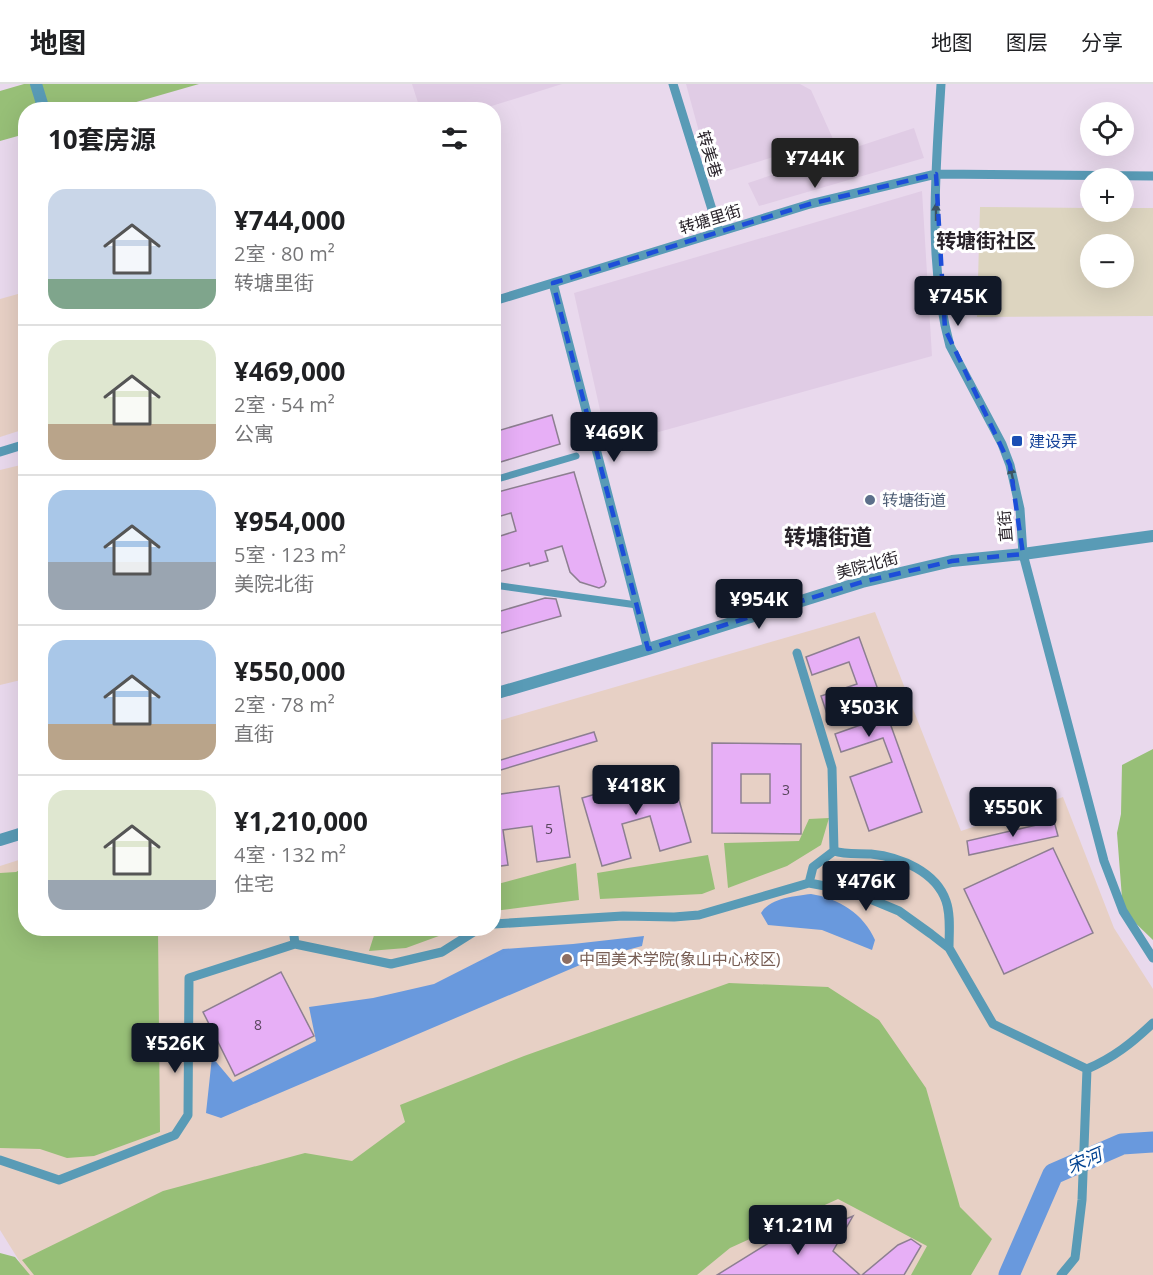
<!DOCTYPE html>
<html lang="zh">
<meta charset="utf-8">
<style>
:root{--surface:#fff;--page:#f2f2f2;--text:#202124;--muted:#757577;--line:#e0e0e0;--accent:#111827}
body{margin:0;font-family:"Open Sans","Noto Sans SC",sans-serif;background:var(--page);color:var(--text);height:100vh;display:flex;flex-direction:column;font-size:22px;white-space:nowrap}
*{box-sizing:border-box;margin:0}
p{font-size:20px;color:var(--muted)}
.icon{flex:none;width:33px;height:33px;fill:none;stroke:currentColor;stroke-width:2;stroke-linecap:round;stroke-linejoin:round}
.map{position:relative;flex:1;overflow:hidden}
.drawer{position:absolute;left:18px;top:18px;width:483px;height:834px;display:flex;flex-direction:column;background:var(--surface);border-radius:24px;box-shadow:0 6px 24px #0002}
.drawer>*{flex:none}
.tools{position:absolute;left:1080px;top:18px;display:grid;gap:12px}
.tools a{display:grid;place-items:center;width:54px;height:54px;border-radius:50%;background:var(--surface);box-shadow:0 6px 24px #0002;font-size:30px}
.price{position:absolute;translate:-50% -51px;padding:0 14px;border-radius:6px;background:var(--accent);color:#fff;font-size:20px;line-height:39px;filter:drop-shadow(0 2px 3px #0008)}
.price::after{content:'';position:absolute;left:50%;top:36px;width:18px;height:14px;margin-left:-9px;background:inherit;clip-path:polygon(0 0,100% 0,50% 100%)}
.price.current{background:#222;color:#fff}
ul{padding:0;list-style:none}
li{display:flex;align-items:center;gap:18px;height:150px;padding:0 30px}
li+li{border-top:2px solid var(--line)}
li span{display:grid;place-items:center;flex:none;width:168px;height:120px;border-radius:18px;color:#555}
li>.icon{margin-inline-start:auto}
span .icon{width:72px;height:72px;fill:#fffc;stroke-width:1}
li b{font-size:26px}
h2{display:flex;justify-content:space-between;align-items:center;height:72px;padding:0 30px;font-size:26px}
header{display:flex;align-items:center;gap:36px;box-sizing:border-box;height:84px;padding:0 30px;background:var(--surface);border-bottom:2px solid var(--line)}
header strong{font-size:28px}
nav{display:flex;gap:33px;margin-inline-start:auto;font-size:21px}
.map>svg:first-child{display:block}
.built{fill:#e0cce5}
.education{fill:#e7d0c5}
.medical{fill:#ddd5c0;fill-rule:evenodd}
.green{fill:#97bf77}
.water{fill:#6999dd}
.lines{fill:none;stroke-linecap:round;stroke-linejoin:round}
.river{stroke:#6999dd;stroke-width:21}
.building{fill:#e7aff6;stroke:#8d7f91;stroke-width:1.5;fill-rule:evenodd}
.pedestrian{stroke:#599bb6;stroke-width:7}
.minor{stroke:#599bb6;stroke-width:9}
.tertiary{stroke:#599bb6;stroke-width:12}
.oneway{fill:#3c5362}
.marked{fill:none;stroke:#1d4ed8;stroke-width:4.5;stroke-dasharray:12 8;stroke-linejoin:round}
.transit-dot{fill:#1a4fb4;stroke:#fff;stroke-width:2}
.service-dot{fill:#5c6f8a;stroke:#fff;stroke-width:2}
.education-dot{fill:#8d6e63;stroke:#fff;stroke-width:2}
.labels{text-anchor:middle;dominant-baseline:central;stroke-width:6;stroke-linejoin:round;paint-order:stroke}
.number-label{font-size:14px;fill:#58465d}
.street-label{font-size:16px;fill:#29232a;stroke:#fff}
.transit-label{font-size:16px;fill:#164399;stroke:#fff;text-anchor:start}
.service-label{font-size:16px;fill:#4e5e75;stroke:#fff;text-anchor:start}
.education-label{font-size:16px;fill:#785e54;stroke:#fff;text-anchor:start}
.water-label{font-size:18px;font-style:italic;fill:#004291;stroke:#fff}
.quarter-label{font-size:20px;font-weight:bold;fill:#29232a;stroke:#fff}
.district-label{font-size:22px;font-weight:bold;fill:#29232a;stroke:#fff}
</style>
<header>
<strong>地图</strong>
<nav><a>地图</a><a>图层</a><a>分享</a></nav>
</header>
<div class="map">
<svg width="1153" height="1191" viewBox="0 0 1153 1191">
<rect width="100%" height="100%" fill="#e9d9ed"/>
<path class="built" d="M412,0H562L479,26L420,25Z
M686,0H800L811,6L833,55L711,92Z
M914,44L924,74L759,122L748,99Z
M922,107L932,272L608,362L574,209Z"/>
<path class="education" d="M25,208V345L0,353V215Z
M25,380V595L0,601V386Z
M875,528L961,747L1063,713L1114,844L1153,905V1191H28L0,1146V782L25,774L26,844H494V638Z"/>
<path class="medical" d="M980,123L1090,124V128H1124V124H1153V232L977,233ZM1090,160H1124V194H1090Z"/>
<path class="green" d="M24,0H199L112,25L26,26L25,50L0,57V7Z
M1153,665V856L1123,827L1117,749L1121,730L1122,681Z
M829,734L821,761L787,782L728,804L724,759L799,757L809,735Z
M708,771L715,805L702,810L600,815L597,789Z
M576,779L579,816L494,827V801Z
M25,783L26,844L158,845L160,1048L94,1072L67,1074L40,1065L0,1064V789L16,788Z
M376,845L385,848L394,845H458L406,864L369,867Z
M729,899L828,903L879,936L926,1004L960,1123L992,1155L971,1191H911L927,1162L838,1115L730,1164L697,1191H34L22,1176L163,1107L305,1069L352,1077L405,1038L400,1021L524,972Z
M0,1169L15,1173L30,1191H0Z"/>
<path class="water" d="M811,810C838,814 864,830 875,856L872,866L822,846L768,841L761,829C770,814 795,812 811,810Z
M644,852L642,862L594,875L221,1034L206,1029L212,973L233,998L316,957L309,923L373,914L434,900L503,865L573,860Z"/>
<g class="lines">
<path class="river" d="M1009,1191L1053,1090L1122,1060L1153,1058"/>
</g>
<path class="building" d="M552,331L560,360L494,380V348Z
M574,388L606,498L604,502L599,504L580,498L570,488L562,462L545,467L548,477L530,482L529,479L494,489V454L516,447L511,429L494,434V409Z
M545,514L556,515L561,532L494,551V529Z
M859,553L922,728L869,747L850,693L892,678L883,654L841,668L835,650L869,638L863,620L828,633L821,612L857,600L849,578L812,591L806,573Z
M594,648L597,657L494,688V678Z
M712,659L801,660V750L712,749ZM741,690H770V719H741Z
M671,688L691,758L660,767L650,732L622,740L631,774L602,782L582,714Z
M559,702L570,773L537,778L532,742L503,746L508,781L494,783V711Z
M1054,737L1058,752L969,771L967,757Z
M1053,764L1093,849L1004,890L964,805Z
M281,888L314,952L235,992L203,928Z
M853,1132L833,1167L860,1191H717L785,1149L791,1152L797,1149L804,1152Z
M911,1155L921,1162L904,1191H862L898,1161Z"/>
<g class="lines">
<path class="pedestrian" d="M494,396L576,372
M494,501L637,521"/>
<path class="minor" d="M673,0L719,148
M941,0C936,86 927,178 950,262L1002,360L1010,381L1020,425L1023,470L1104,777L1123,827L1153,874
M553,199L648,565
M494,217L810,120L936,90L1153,92
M0,368L26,360
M797,569L832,684L834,767
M809,799L813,783L834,767C846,771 859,769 871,770C901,773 936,788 946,817C951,831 949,849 949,864
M494,840L623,832L674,833L699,831L809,799L836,804L863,812L899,827L931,850L949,864L993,940L1087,985C1113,974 1132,959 1153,939
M293,844L295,860
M0,1076L59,1096L175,1051L188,1031L189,894L295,860L391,880L442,868L480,844
M1061,1191L1075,1174L1082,1116L1087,985"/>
<path class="tertiary" d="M36,0L44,26
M494,610L648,565L862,498L952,477L1023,470L1153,452
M0,756L26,748"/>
</g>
<defs><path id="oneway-solid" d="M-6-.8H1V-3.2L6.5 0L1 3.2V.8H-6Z" transform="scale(1.5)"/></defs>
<g class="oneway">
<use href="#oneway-solid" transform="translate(936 128) rotate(-90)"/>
<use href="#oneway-solid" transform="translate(1012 391) rotate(-103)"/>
</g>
<path class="marked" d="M936,90L945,245L1010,381L1023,470L952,477L862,498L648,565L553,199L810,120Z"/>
<rect class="transit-dot" x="1011" y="351" width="12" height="12" rx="3"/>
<circle class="service-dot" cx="870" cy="416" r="6"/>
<circle class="education-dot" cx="567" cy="875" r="6"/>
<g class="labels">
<g class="number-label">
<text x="786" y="705">3</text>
<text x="549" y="744">5</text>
<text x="258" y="940">8</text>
</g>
<g class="street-label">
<text transform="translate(710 70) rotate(73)">转美巷</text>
<text transform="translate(710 135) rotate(-17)">转塘里街</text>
<text transform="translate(1005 442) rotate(-95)">直街</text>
<text transform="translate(867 481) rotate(-15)">美院北街</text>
</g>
<g class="transit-label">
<text x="1029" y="357">建设弄</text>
</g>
<g class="service-label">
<text x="882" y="416">转塘街道</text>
</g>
<g class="education-label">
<text x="579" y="875">中国美术学院(象山中心校区)</text>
</g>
<g class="water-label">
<text transform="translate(1084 1076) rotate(-23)">宋河</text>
</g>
<g class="quarter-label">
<text x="986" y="156">转塘街社区</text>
</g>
<g class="district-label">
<text x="828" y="452">转塘街道</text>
</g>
</g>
</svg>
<div class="tools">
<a><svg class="icon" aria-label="locate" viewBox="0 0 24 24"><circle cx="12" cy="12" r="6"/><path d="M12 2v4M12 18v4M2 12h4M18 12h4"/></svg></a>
<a>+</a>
<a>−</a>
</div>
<b class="price current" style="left:815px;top:105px">¥744K</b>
<b class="price" style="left:958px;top:243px">¥745K</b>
<b class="price" style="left:614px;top:379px">¥469K</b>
<b class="price" style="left:759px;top:546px">¥954K</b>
<b class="price" style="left:869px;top:654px">¥503K</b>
<b class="price" style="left:636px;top:732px">¥418K</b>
<b class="price" style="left:1013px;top:754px">¥550K</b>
<b class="price" style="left:866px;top:828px">¥476K</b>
<b class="price" style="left:175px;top:990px">¥526K</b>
<b class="price" style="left:798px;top:1172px">¥1.21M</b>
<section class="drawer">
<h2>10套房源<svg class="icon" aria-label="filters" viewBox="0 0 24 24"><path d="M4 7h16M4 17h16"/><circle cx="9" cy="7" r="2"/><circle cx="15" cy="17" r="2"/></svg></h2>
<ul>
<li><span style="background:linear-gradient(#c9d6e8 75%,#7fa58c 0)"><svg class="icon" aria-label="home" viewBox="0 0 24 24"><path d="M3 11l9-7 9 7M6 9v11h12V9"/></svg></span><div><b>¥744,000</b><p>2室 · 80 m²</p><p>转塘里街</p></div></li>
<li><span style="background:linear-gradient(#dfe7d0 70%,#b9a48a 0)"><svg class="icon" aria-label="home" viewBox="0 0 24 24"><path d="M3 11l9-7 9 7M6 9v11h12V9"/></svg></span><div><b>¥469,000</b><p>2室 · 54 m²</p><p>公寓</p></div></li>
<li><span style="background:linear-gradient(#a9c7e8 60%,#9aa5b1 0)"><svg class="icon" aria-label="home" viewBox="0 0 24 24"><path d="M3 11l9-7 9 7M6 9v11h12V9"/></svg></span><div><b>¥954,000</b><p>5室 · 123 m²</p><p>美院北街</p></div></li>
<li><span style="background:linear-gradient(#a9c7e8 70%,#b9a48a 0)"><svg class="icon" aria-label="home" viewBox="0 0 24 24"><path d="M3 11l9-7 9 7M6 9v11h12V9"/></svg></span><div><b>¥550,000</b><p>2室 · 78 m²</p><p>直街</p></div></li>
<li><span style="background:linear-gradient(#dfe7d0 75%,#9aa5b1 0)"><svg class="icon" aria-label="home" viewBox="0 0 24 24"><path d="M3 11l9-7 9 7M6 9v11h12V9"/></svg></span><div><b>¥1,210,000</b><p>4室 · 132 m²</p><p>住宅</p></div></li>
</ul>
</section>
</div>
